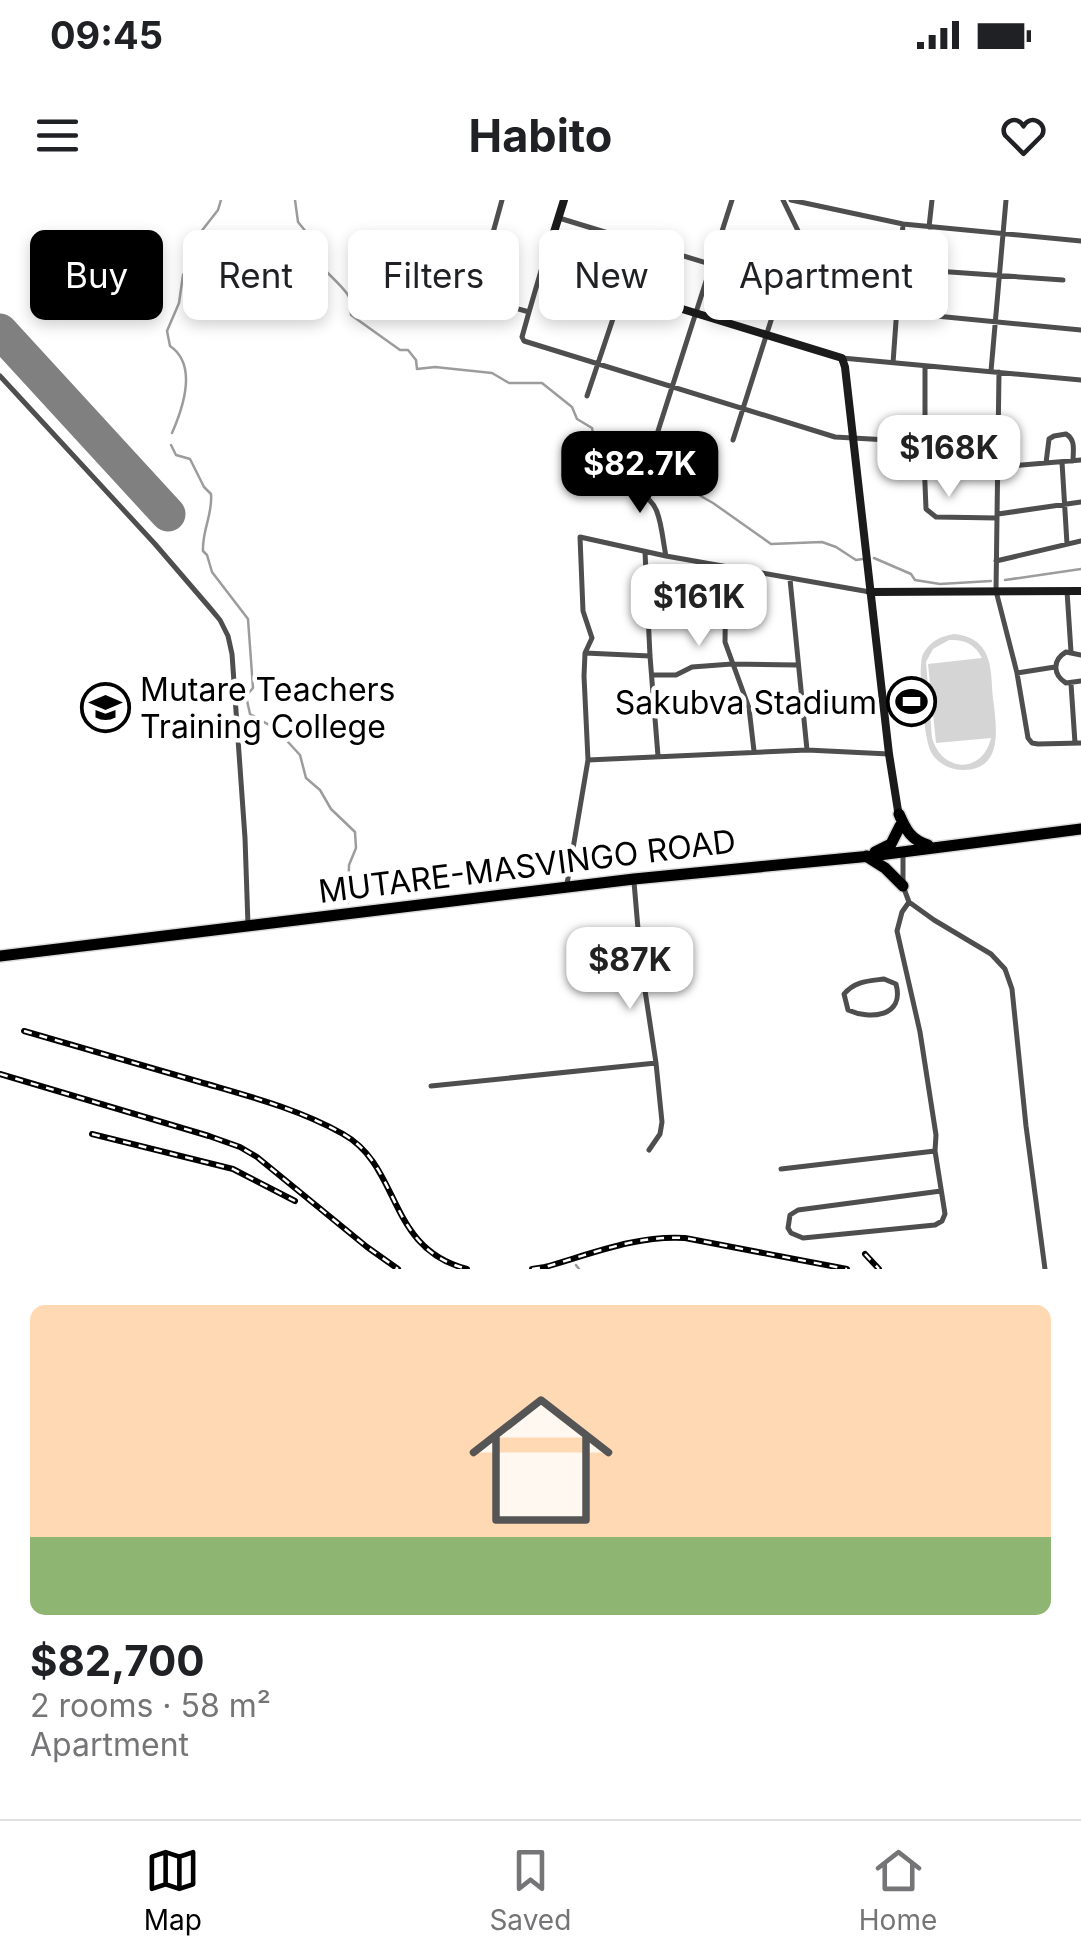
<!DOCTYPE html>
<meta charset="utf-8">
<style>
:root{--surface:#fff;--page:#f2f2f2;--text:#202124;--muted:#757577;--line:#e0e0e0;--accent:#000}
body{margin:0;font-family:Inter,sans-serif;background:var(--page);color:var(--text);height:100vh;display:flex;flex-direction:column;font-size:38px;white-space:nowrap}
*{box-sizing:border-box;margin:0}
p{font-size:32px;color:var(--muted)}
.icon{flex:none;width:55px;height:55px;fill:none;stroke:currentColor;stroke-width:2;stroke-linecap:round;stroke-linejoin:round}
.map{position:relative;height:1069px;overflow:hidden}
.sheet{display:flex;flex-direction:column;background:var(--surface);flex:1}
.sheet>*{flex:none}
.top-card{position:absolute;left:30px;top:30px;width:1022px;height:90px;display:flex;gap:20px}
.price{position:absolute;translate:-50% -85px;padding:0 22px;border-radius:20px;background:#fff;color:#222;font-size:32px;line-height:65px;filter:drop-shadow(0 2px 5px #0008)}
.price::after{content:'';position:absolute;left:50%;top:60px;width:30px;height:22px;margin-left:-15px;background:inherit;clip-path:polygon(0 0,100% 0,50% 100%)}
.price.current{background:var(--accent);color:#fff}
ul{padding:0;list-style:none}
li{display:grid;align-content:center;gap:20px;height:530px;padding:0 30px}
li span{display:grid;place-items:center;height:310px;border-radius:15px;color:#555}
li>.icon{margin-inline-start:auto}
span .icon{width:180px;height:180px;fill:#fffc;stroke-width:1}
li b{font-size:42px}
.pill{padding:0 35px;border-radius:15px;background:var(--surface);box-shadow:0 5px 15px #0003;font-size:35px;line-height:90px}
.pill.current{background:var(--accent);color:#fff}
.status{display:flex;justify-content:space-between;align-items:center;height:70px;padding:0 50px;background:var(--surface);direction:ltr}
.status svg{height:28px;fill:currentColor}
header{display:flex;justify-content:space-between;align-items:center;height:130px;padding:0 30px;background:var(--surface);font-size:45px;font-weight:700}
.tabs{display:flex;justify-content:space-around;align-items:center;height:140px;border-top:2px solid var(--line);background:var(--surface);font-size:28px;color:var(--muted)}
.tabs a{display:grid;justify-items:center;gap:5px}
.tabs .current{color:var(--accent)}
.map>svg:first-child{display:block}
.green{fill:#d5d5d5;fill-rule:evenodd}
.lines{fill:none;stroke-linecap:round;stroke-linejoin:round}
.stream{stroke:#9c9c9c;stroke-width:2.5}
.runway{stroke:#808080;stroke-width:35}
.highway-casing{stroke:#dbdbdb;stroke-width:14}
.street{stroke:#4e4e4e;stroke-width:5}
.secondary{stroke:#1b1b1b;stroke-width:8}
.highway{stroke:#000;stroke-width:11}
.rail-casing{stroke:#000;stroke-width:6}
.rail{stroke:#fff;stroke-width:2.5;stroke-dasharray:8;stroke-linecap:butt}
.labels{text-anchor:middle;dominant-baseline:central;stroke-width:9;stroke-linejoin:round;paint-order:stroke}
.poi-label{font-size:32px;fill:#000;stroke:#fff;text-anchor:start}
.street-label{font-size:32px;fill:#000;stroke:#fff}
</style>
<div class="status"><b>09:45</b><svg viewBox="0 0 49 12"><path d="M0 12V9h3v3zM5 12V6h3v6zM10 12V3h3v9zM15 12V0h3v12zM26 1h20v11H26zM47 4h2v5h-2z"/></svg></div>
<header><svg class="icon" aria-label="menu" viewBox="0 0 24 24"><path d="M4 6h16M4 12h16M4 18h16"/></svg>Habito<svg class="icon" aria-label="heart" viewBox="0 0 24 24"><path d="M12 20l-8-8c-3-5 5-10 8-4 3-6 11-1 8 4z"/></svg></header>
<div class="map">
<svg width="1081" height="1069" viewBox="0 0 1081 1069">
<rect width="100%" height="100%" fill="#fff"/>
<path class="green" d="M954,434C965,435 974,438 981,446C993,460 991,481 993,498C996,525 1005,570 963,570C950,570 937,563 931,552C924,539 917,466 923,454C930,441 941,436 954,434ZM949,440C964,439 975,444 982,458L928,464L936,543L991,538C983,574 942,573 932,538L926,462L933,449Z"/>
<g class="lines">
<path class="stream" d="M295,0L298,22L316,44L314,48L305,51C315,62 345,87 349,97C350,100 351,112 351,115L400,150H408L416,160L417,169L435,167L492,173L509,183H542L572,207L577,219L592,228L595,242L591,256L619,274L637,267L655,270L713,303L771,344L822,342L836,347L856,360L863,359
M172,233C183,208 198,165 170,146L167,131L179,103L183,75L187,69H192L195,62L193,42L218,10L221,0
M171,245L176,255L190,259L204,287L211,294C213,314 202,330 203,351L207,355L212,372L248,419L253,488L246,496L250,514L276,529L300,555L306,578L320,590L331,609L355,632L356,648L349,665L348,703
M874,358L911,374L915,380L940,384L991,381
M1005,380L1081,369
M576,1065L579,1069"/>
<path class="runway" d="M0,131L168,314"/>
<defs>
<path id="highway" d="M899,614C906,630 911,640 928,645
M875,652L891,644L900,626
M866,656L885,668L903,686
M0,756L634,679L871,656L1081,629"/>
</defs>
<use href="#highway" class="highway-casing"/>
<path class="street" d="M791,0L903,24L1081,41
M559,18L782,86L733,240
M929,27L932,0
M440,39L488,53
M431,84L529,112L543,64
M782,86L801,37L783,0
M897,95L925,74L936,71L1063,80
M475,98L502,0
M529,112L522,137L524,141L835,237L906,241
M895,112L1081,130
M842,158L1081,180
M893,163L903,24
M991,171L1006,0
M999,172L996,391L1017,473L1028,538L1032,543L1038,544L1081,543
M0,176L155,344L210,408L220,420L228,436L232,454L245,638L248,725
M587,196L623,89L636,41
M907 241a17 17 0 1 1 34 0a17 17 0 1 1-34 0Z
M925,224V166
M941,241L997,244
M924,259L926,309L936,317L997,318
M1062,262L1067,344
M1046,263L1049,239L1054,236L1066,234C1076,240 1073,250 1073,261
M997,267L1081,260
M998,314L1081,302
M645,352L650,456L658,556
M666,356C663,342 662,325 657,312C652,297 642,301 642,281L732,0
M996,361L1081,341
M726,367L725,442L749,508L754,551
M790,379L807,550
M1067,391L1071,452
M585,453L650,456
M1081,455L1066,452C1052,460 1053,475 1066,483L1081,481
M1017,473L1055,467
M652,475H676L692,467L732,464L797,465
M1071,484L1075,543
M588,560L807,550L889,554
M903,652V686L909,702L934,720L991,754L1005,769L1012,789L1026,926L1045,1069
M634,682L641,764L656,863L662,922L660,934L649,950
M567,684L588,560L584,476L585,453L592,438L583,411L580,337L666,356L870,392
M909,702L902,712L897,731L920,832L936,935L935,951L945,1014L942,1021L935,1025L803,1038L791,1033L788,1028L790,1015L798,1010L941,991
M884,779L896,784C905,817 870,820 848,810L844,794C855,781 868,781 884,779Z
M431,886L656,863
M781,969L935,951"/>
<path class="secondary" d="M564,0L544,64L552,69L842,158L845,167L889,554L899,617
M870,392L1081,391"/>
<use href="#highway" class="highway"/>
<defs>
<path id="rail" d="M24,831C83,848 141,865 200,882C248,896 299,909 343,934C402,967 386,1048 467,1069
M0,874L209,936L240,947L257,957L367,1047L398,1069
M92,934L233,969L295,1001
M865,1054L879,1069
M532,1069L545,1067C591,1054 637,1035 685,1038L847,1069"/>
</defs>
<use href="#rail" class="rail-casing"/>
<use href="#rail" class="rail"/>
</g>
<defs>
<symbol id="stadium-ring" viewBox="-11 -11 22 22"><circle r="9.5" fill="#fff" stroke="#000" stroke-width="1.5"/><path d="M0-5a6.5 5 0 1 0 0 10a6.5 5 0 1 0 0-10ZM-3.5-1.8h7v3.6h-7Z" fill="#000"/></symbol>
<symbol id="university-ring" viewBox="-11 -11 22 22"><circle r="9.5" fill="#fff" stroke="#000" stroke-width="1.5"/><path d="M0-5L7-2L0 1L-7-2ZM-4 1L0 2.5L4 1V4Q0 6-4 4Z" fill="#000"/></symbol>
</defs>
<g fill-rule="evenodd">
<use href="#stadium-ring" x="884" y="474" width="55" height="55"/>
<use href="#university-ring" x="78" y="480" width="55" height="55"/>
</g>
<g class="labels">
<g class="poi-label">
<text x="140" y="489">Mutare Teachers<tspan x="140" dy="37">Training College</tspan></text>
<text x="877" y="502" text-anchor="end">Sakubva Stadium</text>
</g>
<g class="street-label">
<text transform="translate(527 666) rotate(-7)">MUTARE-MASVINGO ROAD</text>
</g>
</g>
</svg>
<b class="price" style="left:949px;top:300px">$168K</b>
<b class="price current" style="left:640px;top:316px">$82.7K</b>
<b class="price" style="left:699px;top:449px">$161K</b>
<b class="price" style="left:630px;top:812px">$87K</b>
<div class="top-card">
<a class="pill current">Buy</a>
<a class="pill">Rent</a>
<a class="pill">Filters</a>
<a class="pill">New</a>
<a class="pill">Apartment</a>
</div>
</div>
<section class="sheet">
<ul>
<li><span style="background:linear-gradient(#ffd9b3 75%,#8fb573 0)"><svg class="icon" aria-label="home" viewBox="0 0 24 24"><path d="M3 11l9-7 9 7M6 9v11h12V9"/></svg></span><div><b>$82,700</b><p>2 rooms · 58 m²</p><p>Apartment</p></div></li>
</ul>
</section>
<nav class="tabs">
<a class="current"><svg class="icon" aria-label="map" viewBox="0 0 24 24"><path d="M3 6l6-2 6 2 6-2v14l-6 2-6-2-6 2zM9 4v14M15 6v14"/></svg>Map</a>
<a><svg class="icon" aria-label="saved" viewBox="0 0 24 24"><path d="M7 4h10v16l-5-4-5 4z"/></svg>Saved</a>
<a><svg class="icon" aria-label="home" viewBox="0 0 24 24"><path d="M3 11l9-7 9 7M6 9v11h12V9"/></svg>Home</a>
</nav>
